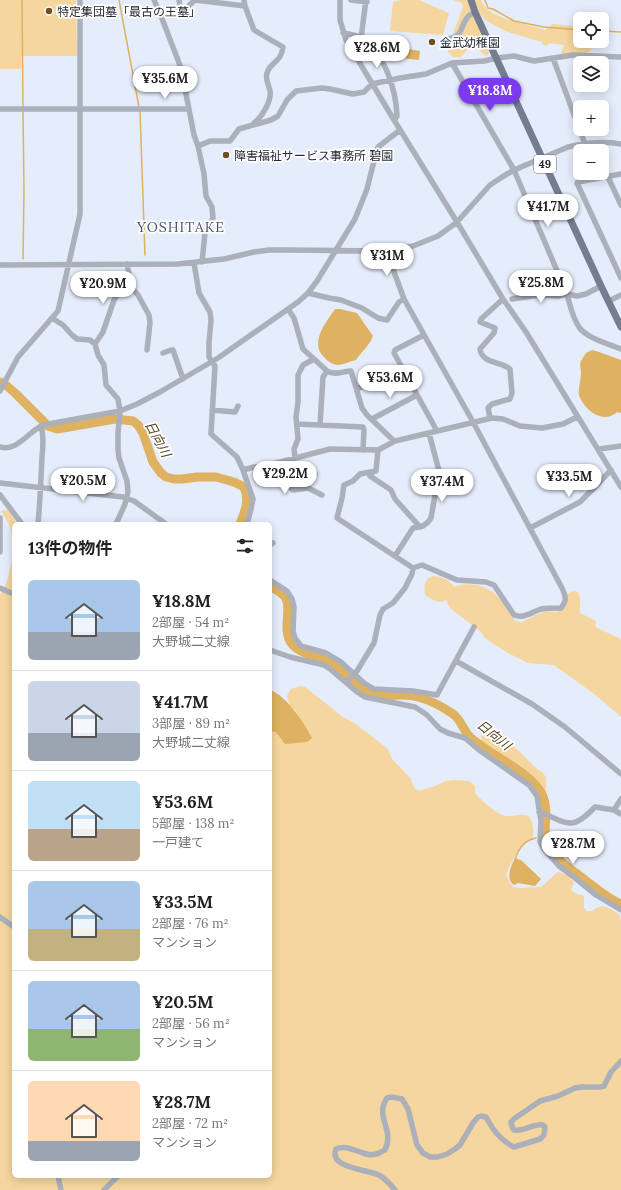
<!DOCTYPE html>
<html lang="ja">
<meta charset="utf-8">
<style>
:root{--surface:#fff;--page:#f6f6f6;--text:#222;--muted:#767676;--line:#e0e0e0;--accent:#7c3aed}
body{margin:0;font-family:Lora,"Noto Sans JP",serif;background:var(--page);color:var(--text);height:100vh;display:flex;flex-direction:column;font-size:15px;white-space:nowrap}
*{box-sizing:border-box;margin:0}
p{font-size:13px;color:var(--muted)}
.icon{flex:none;width:22px;height:22px;fill:none;stroke:currentColor;stroke-width:2;stroke-linecap:round;stroke-linejoin:round}
.map{position:relative;flex:1;overflow:hidden}
.side{position:absolute;left:12px;top:522px;width:260px;height:656px;display:flex;flex-direction:column;background:var(--surface);border-radius:6px;box-shadow:0 2px 10px #0003}
.side>*{flex:none}
.controls{position:absolute;left:573px;top:12px;display:grid;gap:8px}
.controls a{display:grid;place-items:center;width:36px;height:36px;border-radius:6px;background:var(--surface);box-shadow:0 2px 10px #0003;font-size:20px}
.price{position:absolute;translate:-50% -34px;padding:0 9px;border-radius:14px;background:#fff;color:#222;font-size:13px;line-height:26px;filter:drop-shadow(0 1px 2px #0008)}
.price::after{content:'';position:absolute;left:50%;top:24px;width:12px;height:9px;margin-left:-6px;background:inherit;clip-path:polygon(0 0,100% 0,50% 100%)}
.price.on{background:var(--accent);color:#fff}
ul{padding:0;list-style:none}
li{display:flex;align-items:center;gap:12px;height:100px;padding:0 16px}
li+li{border-top:1px solid var(--line)}
li span{display:grid;place-items:center;flex:none;width:112px;height:80px;border-radius:6px;color:#555}
li>.icon{margin-inline-start:auto}
span .icon{width:48px;height:48px;fill:#fffc;stroke-width:1}
li b{font-size:17px}
h2{display:flex;justify-content:space-between;align-items:center;height:48px;padding:0 16px;font-size:17px}
.map>svg:first-child{display:block}
.green{fill:#f5d69e}
.water{fill:#deb261}
.lines{fill:none;stroke-linecap:round;stroke-linejoin:round}
.stream{stroke:#deb261;stroke-width:1.5}
.river{stroke:#deb261;stroke-width:9}
.minor{stroke:#abb0ba;stroke-width:5.5}
.major{stroke:#757e90;stroke-width:7}
.poi-dot{fill:#6a5222;stroke:#fff;stroke-width:1.5}
.labels{text-anchor:middle;dominant-baseline:central;stroke-width:3.5;stroke-linejoin:round;paint-order:stroke}
.shield{fill:#fff;stroke:#676b70;stroke-width:1}
.shield-label{font-size:11px;font-weight:bold;fill:#262b33}
.poi-label{font-size:12px;fill:#262b33;stroke:#fff;text-anchor:start}
.water-label{font-size:13px;font-style:italic;fill:#584522;stroke:#fff}
.quarter-label{font-size:14px;letter-spacing:1px;fill:#4a5467;stroke:#fff}
</style>
<div class="map">
<svg width="621" height="1190" viewBox="0 0 621 1190">
<rect width="100%" height="100%" fill="#e5ecfb"/>
<path class="green" d="M0,0H76L77,56H21V69H0Z
M401,0H419L449,13L443,35L390,31L393,2Z
M453,0H469L489,52L487,56C482,54 477,45 470,48C467,49 464,54 461,57H453L448,52V47L463,7L462,3Z
M474,0H481C487,19 528,24 545,30L553,24L571,26L580,29V41H591L593,43V48L587,53L563,55L561,53L564,45L550,43L546,46L542,44V42L505,31L485,20L479,12Z
M8,509L17,524H14V1176H270V731L300,722L296,711L290,706L287,696L291,689L300,686L305,687L343,717L356,724L388,749L392,759L411,779L414,788L419,791L438,785L446,781L454,780L469,781L475,786V793C481,800 498,816 507,816C516,817 517,813 529,816C533,824 534,829 533,838C520,845 512,861 506,874L509,882L513,887L522,888L541,887L558,872L568,875L574,882L571,890L575,893L584,896V908L587,911H592C602,902 609,908 619,914L621,921V1190H0V595C12,578 15,547 10,527C8,521 4,516 1,511Z
M433,576C442,576 449,580 454,587C467,582 482,584 494,593C501,598 510,614 515,621L522,622L544,611L557,612C563,602 566,588 578,592C582,599 579,606 580,613L596,621L595,627L621,639V717L597,696L554,665L528,663L508,653L497,646L485,638L481,632L450,608L446,600C439,605 432,599 425,595C424,586 424,579 433,576Z
M485,731H491L497,734L520,752L537,769L542,772L546,777V795C542,790 539,785 534,781C517,768 492,757 481,740L482,734Z"/>
<path class="water" d="M403,48L420,51L419,60L401,58Z
M335,309H340L357,313L373,336C370,345 361,352 356,360C350,361 344,365 337,365C332,364 327,361 324,357C309,343 326,322 335,309Z
M592,350L599,352L621,360V413L617,412C603,425 584,410 579,395C578,388 581,380 581,373C581,370 580,366 580,364C581,360 584,356 586,353Z
M270,690C287,696 304,723 312,738L307,742L285,744L276,732L270,731Z
M515,858L521,860L541,879L535,886L518,883L514,885C505,879 511,866 515,858Z"/>
<g class="lines">
<path class="stream" d="M22,0L23,107
M119,0L139,107
M485,0L488,8L493,9L514,21L544,27L580,30
M602,31L621,32
M140,111L145,255
M23,259L24,190L23,111
M515,860C518,849 525,840 536,838"/>
<path class="river" d="M0,382L7,386L16,394L48,426L57,429L115,419L133,421L138,425L143,433L153,462L161,473L166,477L174,479H182L197,477H216L234,482L244,487C250,500 245,511 240,524
M270,586C275,589 281,592 285,597C294,609 278,634 296,648C306,656 320,656 331,663C345,672 356,689 373,694C387,698 404,692 418,697C430,700 443,707 453,714C461,720 463,729 469,736C488,755 530,771 542,794C549,808 544,827 545,842C554,859 571,869 585,880C597,889 608,899 621,904"/>
<path class="minor" d="M154,0L161,16
M244,0L245,6L195,0L184,10L176,9L161,16L181,68L194,135L198,146L210,141H230L239,129L271,120L278,116L287,100L296,91L322,88L330,89L353,94L364,92L372,84L400,78L426,74L452,63L484,61L497,58L514,56L534,61L573,55L621,57
M340,0V20L346,40L394,120L457,222L503,299L481,319L480,322L495,328L494,333L480,349C482,364 501,361 510,369L512,393L510,399L492,404L488,408L490,418
M351,0L367,2
M245,6L254,30L283,47C281,63 270,62 267,73C265,80 269,85 270,91C272,101 261,118 254,123
M176,9L180,6L179,0
M343,33C349,34 356,35 361,38C385,53 396,90 397,116L394,120
M361,38L366,0
M448,39C465,35 459,28 467,18C469,15 473,13 475,12
M553,58L585,144
M452,63L514,170L567,294C570,305 572,317 579,327C586,338 609,344 621,349
M0,109H189
M198,146L204,174L206,196L212,207L213,218L205,233L202,262
M621,174L578,182L577,183L621,278
M608,177L621,205
M388,251L389,258L404,299
M194,263L199,293L210,312L211,320L209,343V357L215,366L211,434L237,457L243,470L253,499L251,509L247,524
M127,264L132,288L138,295L149,315L150,323L147,350
M0,265L178,264L224,259L254,252L269,250H290L384,251L413,246L438,236L449,228L457,222L490,185L502,177L514,170L568,147C585,143 603,141 621,144
M308,293L329,298L341,300L362,308L378,318L387,320L399,302L404,299L473,422L562,588C566,597 567,600 561,608C555,608 547,608 541,609C532,612 524,619 514,615L494,585L486,582L457,580L422,565L413,568
M503,299L526,332L621,487
M512,299L539,295L558,296L567,294L577,296L586,294L601,286
M609,301L621,295
M288,309L294,318L303,349L314,359L303,365L298,375V402L296,417L298,439L294,449L295,458
M52,318L63,325L72,335L77,339L90,340L95,344L98,355L104,365L106,385L118,399L120,411L118,433V449L119,458L127,481L128,492L125,504L116,524
M424,335L395,350L394,353L437,431
M95,344L103,332L114,300L119,293L132,288
M163,353L171,350H173L183,379
M314,359L327,371L323,377L320,425
M327,371C335,376 343,371 351,371L362,408L367,415L394,441
M357,389L401,366
M0,391L18,357L58,311L80,214V0
M212,410L235,412L238,406
M372,419L417,395
M297,424L363,427L364,430L363,450
M0,447C17,452 29,431 43,425L120,411L137,404L160,392L218,358L298,302L308,293L317,281L355,219L367,189L376,153L378,147L400,130
M599,449L621,446
M290,460L291,488L293,490L308,488L322,495
M243,470L254,467L269,465L330,449L378,450L395,441L492,418L503,419L520,426L542,428L563,424L577,417
M373,472L370,476L391,490L395,499L420,527
M291,477L315,474
M0,483L123,497L134,501L166,524
M0,495L22,524
M0,518V552
M38,524C40,502 41,480 42,457C43,447 44,435 41,426
M530,528L580,502L592,490L611,470
M270,545L273,543
M395,556L413,528L423,526L428,522L431,518L435,495L434,484L439,471L429,433
M270,580L287,591L292,599L294,607L293,631L295,638L301,646L326,653L341,662L364,683L374,689L413,691L437,695L474,627
M0,588L11,593H14
M270,650L290,657L324,665L330,669L357,692L365,697L415,707L427,715L440,729L448,733L465,738L479,750L529,785L537,796L541,821L540,842L544,849L559,866L574,877L596,895L621,910
M456,661L532,704L565,727L621,774
M346,682L357,671L374,643L380,615L383,609L393,603L405,588L412,574L413,568L337,518L342,498L344,485L353,481L360,474L376,471L378,450
M614,810L621,799
M539,812C568,822 570,833 595,807L614,810L621,814
M0,917L14,927
M58,1176L61,1190
M104,1190L118,1176
M395,1190C390,1184 386,1179 379,1175C366,1169 328,1168 336,1149C351,1143 363,1158 376,1154C379,1154 382,1151 385,1150C395,1129 374,1117 387,1098L392,1097L402,1099L408,1109L417,1145L423,1153L430,1157H438L447,1154L455,1149L460,1145L473,1123L478,1117L481,1116L486,1117C493,1130 500,1140 514,1147L540,1139L544,1135L545,1127L543,1125C533,1123 525,1132 514,1130L512,1127L511,1122L515,1118L524,1112L540,1101L558,1096L575,1088L582,1087H600L604,1086L611,1072L621,1061"/>
<path class="major" d="M471,0L475,12L601,286L621,327"/>
</g>
<g class="poi-dot">
<circle cx="49" cy="11" r="4"/>
<circle cx="432" cy="42" r="4"/>
<circle cx="226" cy="155" r="4"/>
</g>
<g class="labels">
<rect class="shield" x="534" y="155" width="22" height="18" rx="3"/>
<g class="shield-label">
<text x="545" y="164">49</text>
</g>
<g class="poi-label">
<text x="57" y="11">特定集団墓「最古の王墓」</text>
<text x="440" y="42">金武幼稚園</text>
<text x="234" y="155">障害福祉サービス事務所 碧園</text>
</g>
<g class="water-label">
<text transform="translate(158 439) rotate(62)">日向川</text>
<text transform="translate(494 735) rotate(39)">日向川</text>
</g>
<g class="quarter-label">
<text x="181" y="227">YOSHITAKE</text>
</g>
</g>
</svg>
<div class="controls">
<a><svg class="icon" aria-label="locate" viewBox="0 0 24 24"><circle cx="12" cy="12" r="6"/><path d="M12 2v4M12 18v4M2 12h4M18 12h4"/></svg></a>
<a><svg class="icon" aria-label="layers" viewBox="0 0 24 24"><path d="M12 4l9 5-9 5-9-5zM3 14l9 5 9-5"/></svg></a>
<a>+</a>
<a>−</a>
</div>
<b class="price" style="left:377px;top:69px">¥28.6M</b>
<b class="price" style="left:165px;top:100px">¥35.6M</b>
<b class="price on" style="left:490px;top:112px">¥18.8M</b>
<b class="price" style="left:548px;top:228px">¥41.7M</b>
<b class="price" style="left:387px;top:277px">¥31M</b>
<b class="price" style="left:541px;top:304px">¥25.8M</b>
<b class="price" style="left:103px;top:305px">¥20.9M</b>
<b class="price" style="left:390px;top:399px">¥53.6M</b>
<b class="price" style="left:285px;top:495px">¥29.2M</b>
<b class="price" style="left:569px;top:498px">¥33.5M</b>
<b class="price" style="left:83px;top:502px">¥20.5M</b>
<b class="price" style="left:442px;top:503px">¥37.4M</b>
<b class="price" style="left:573px;top:865px">¥28.7M</b>
<section class="side">
<h2>13件の物件<svg class="icon" aria-label="filters" viewBox="0 0 24 24"><path d="M4 7h16M4 17h16"/><circle cx="9" cy="7" r="2"/><circle cx="15" cy="17" r="2"/></svg></h2>
<ul>
<li><span style="background:linear-gradient(#a9c7e8 65%,#9aa5b1 0)"><svg class="icon" aria-label="home" viewBox="0 0 24 24"><path d="M3 11l9-7 9 7M6 9v11h12V9"/></svg></span><div><b>¥18.8M</b><p>2部屋 · 54 m²</p><p>大野城二丈線</p></div></li>
<li><span style="background:linear-gradient(#c9d6e8 65%,#9aa5b1 0)"><svg class="icon" aria-label="home" viewBox="0 0 24 24"><path d="M3 11l9-7 9 7M6 9v11h12V9"/></svg></span><div><b>¥41.7M</b><p>3部屋 · 89 m²</p><p>大野城二丈線</p></div></li>
<li><span style="background:linear-gradient(#bfe0f5 60%,#b9a48a 0)"><svg class="icon" aria-label="home" viewBox="0 0 24 24"><path d="M3 11l9-7 9 7M6 9v11h12V9"/></svg></span><div><b>¥53.6M</b><p>5部屋 · 138 m²</p><p>一戸建て</p></div></li>
<li><span style="background:linear-gradient(#a9c7e8 60%,#c2b280 0)"><svg class="icon" aria-label="home" viewBox="0 0 24 24"><path d="M3 11l9-7 9 7M6 9v11h12V9"/></svg></span><div><b>¥33.5M</b><p>2部屋 · 76 m²</p><p>マンション</p></div></li>
<li><span style="background:linear-gradient(#a9c7e8 60%,#8fb573 0)"><svg class="icon" aria-label="home" viewBox="0 0 24 24"><path d="M3 11l9-7 9 7M6 9v11h12V9"/></svg></span><div><b>¥20.5M</b><p>2部屋 · 56 m²</p><p>マンション</p></div></li>
<li><span style="background:linear-gradient(#ffd9b3 75%,#9aa5b1 0)"><svg class="icon" aria-label="home" viewBox="0 0 24 24"><path d="M3 11l9-7 9 7M6 9v11h12V9"/></svg></span><div><b>¥28.7M</b><p>2部屋 · 72 m²</p><p>マンション</p></div></li>
</ul>
</section>
</div>
